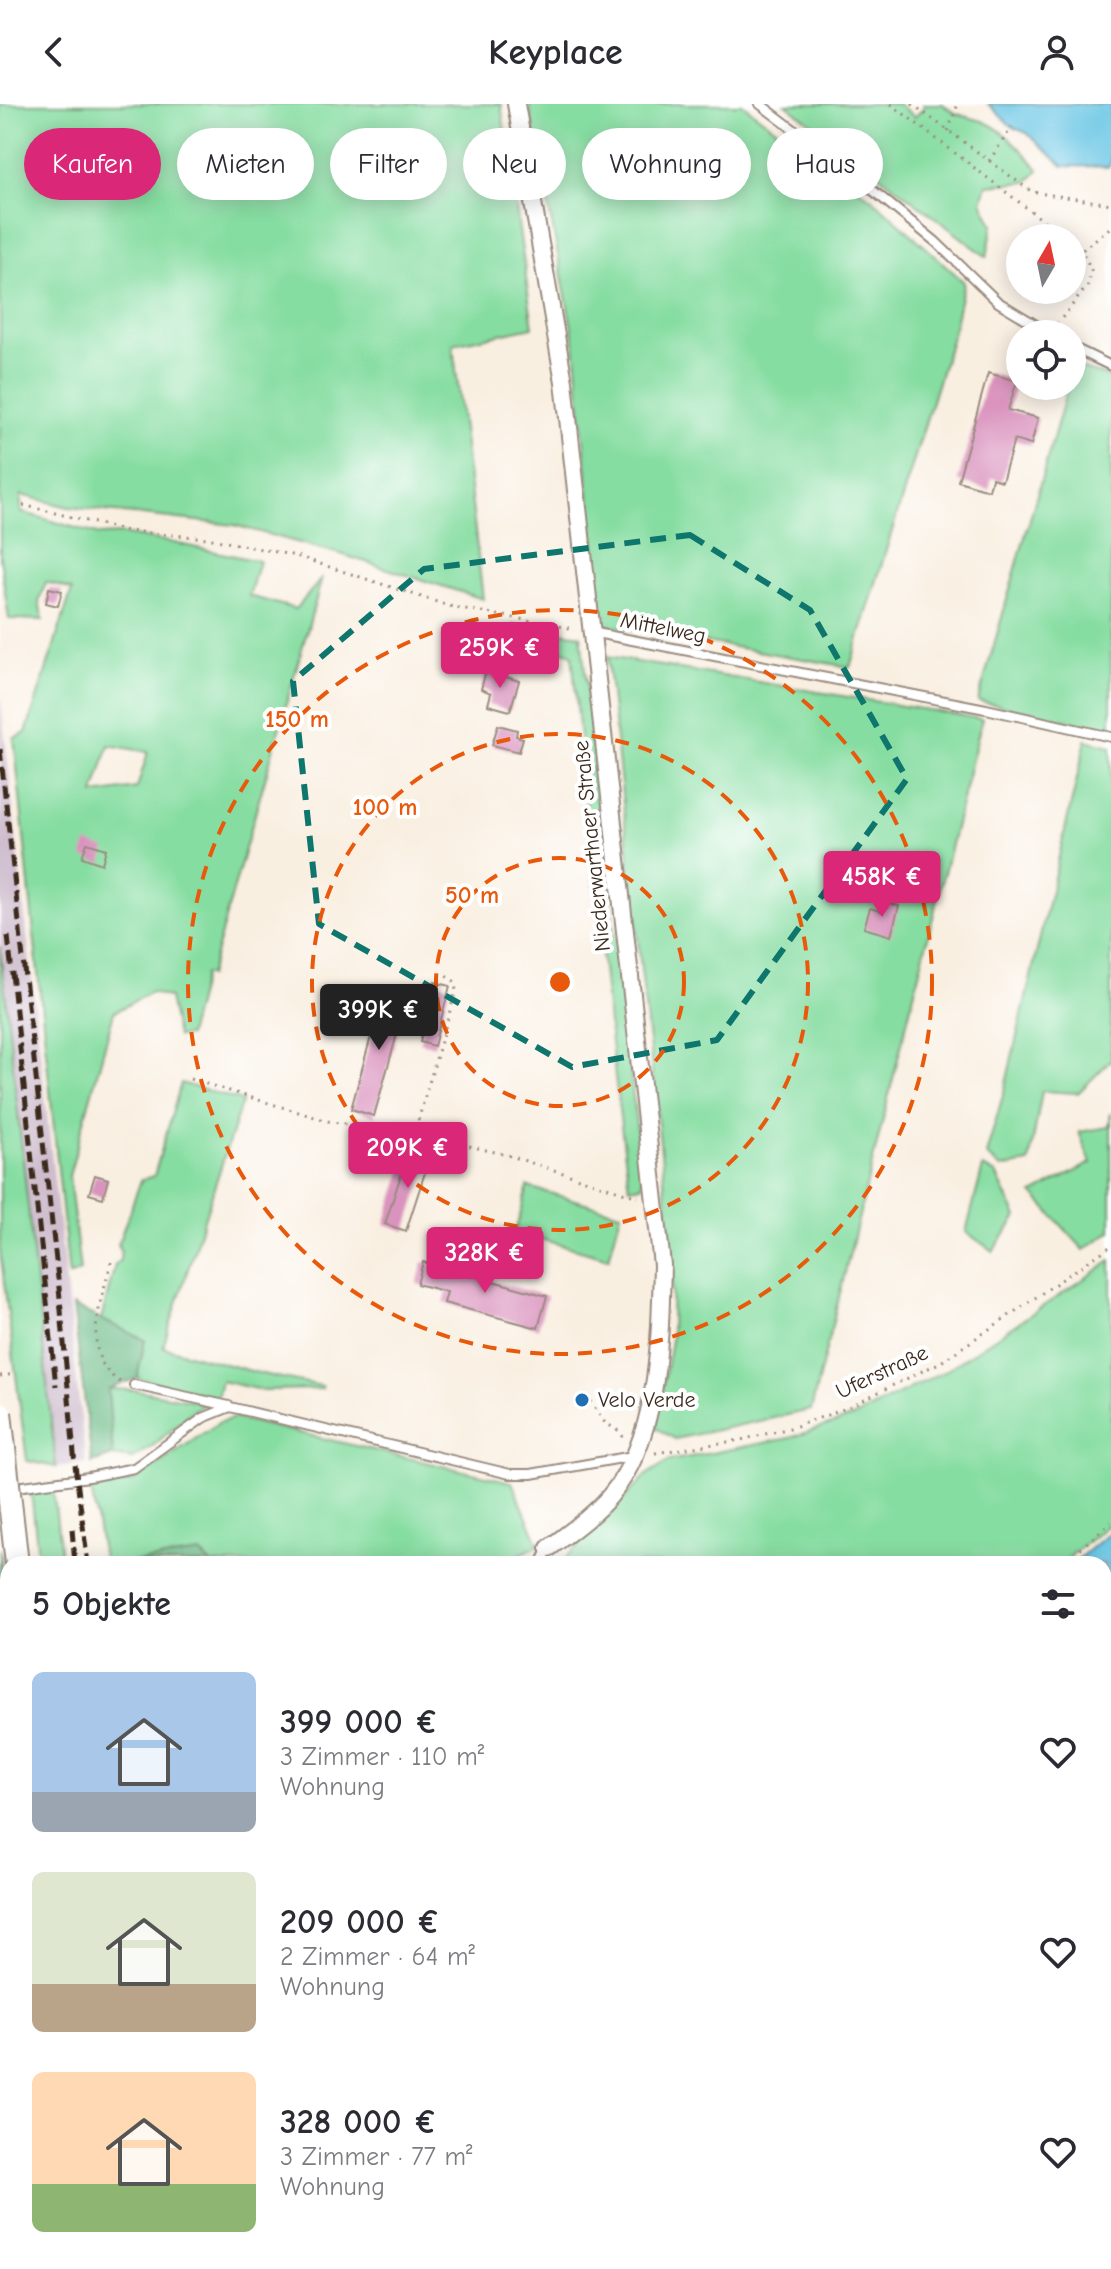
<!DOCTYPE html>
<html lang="de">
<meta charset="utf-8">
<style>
:root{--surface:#fff;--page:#f7f7f7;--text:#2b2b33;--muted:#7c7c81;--accent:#db2777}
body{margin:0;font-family:"Comic Neue",sans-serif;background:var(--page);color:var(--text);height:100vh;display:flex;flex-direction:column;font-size:30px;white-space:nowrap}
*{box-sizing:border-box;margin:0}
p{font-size:26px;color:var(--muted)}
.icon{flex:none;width:44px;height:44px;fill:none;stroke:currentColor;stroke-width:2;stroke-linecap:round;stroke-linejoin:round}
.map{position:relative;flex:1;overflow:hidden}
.details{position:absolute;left:0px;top:1452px;width:1112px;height:714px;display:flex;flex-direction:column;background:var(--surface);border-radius:24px 24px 0 0;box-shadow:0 4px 20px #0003}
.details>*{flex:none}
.guide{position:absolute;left:24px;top:24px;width:1064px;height:72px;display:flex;gap:16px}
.needle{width:52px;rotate:9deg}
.buttons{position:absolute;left:1006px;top:120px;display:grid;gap:16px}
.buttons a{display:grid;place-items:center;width:80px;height:80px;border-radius:50%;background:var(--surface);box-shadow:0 4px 20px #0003;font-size:40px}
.price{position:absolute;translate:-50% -68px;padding:0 18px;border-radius:8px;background:var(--accent);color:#fff;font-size:26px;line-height:52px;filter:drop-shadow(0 2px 4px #0008)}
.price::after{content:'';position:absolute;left:50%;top:48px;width:24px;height:18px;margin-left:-12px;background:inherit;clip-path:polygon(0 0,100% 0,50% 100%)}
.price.selected{background:#222;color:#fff}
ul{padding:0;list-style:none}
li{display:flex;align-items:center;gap:24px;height:200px;padding:0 32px}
li span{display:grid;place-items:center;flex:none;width:224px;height:160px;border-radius:12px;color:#555}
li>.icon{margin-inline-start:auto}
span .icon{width:96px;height:96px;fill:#fffc;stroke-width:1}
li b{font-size:34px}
h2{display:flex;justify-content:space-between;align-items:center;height:96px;padding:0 32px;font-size:34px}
.chip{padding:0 28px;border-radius:36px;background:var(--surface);box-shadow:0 4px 20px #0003;font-size:28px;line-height:72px}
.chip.selected{background:var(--accent);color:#fff}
header{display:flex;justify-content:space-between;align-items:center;height:104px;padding:0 32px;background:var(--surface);font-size:36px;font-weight:600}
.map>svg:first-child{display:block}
.industrial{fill:#cfbdce}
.green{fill:#86dda1;stroke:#608460;stroke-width:2;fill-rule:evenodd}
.forest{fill:#6cbc87;stroke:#547352;stroke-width:2}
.water{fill:#66c5e4;stroke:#507881;stroke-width:2}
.pier{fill:#f9efe1}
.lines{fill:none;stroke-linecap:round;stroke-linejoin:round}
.ferry{stroke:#4a6063;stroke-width:2;stroke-dasharray:10 8;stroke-linecap:butt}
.building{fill:#da93be}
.service-casing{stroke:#9a8c80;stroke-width:12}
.minor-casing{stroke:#9a8c80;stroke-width:20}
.secondary-casing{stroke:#9a8c80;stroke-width:26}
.path{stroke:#9a8c80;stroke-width:3;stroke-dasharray:2 6;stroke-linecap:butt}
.service{stroke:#fff;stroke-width:8}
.minor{stroke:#fff;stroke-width:16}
.secondary{stroke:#fff;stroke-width:22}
.rail{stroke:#3b2a1e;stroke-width:5;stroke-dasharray:12 6;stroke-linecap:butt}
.secondary-bridge-casing{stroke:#9a8c80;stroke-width:26;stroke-linecap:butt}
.secondary-bridge{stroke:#fff;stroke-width:22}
.marked{fill:none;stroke:#0f766e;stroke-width:6;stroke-dasharray:16 10;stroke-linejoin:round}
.ring{fill:none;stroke:#e8590c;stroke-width:4;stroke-dasharray:14 10}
.poi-dot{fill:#1f6fb2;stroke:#fff;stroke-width:3}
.labels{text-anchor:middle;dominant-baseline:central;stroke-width:8;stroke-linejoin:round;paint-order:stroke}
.street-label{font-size:22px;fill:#3b2a1e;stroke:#fff}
.poi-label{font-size:22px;fill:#3b2a1e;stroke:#fff;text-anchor:start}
.centre{fill:#e8590c;stroke:#fff;stroke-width:4}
.ring-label{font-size:24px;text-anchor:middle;font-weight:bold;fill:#e8590c;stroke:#fff;stroke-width:8;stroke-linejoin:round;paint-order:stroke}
</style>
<header><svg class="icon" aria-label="back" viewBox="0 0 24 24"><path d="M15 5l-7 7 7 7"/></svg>Keyplace<svg class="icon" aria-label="person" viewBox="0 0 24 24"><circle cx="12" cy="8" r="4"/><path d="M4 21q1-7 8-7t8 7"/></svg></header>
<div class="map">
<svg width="1111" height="2165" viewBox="0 0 1111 2165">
<rect width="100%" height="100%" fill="#fff"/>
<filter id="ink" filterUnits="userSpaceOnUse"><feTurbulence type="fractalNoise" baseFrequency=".0125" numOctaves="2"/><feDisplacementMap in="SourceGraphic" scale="16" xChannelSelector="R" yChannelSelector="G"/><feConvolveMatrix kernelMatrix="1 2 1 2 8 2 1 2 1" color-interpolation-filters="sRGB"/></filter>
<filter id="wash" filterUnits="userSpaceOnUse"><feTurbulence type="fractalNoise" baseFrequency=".006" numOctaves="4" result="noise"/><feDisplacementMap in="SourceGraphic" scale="32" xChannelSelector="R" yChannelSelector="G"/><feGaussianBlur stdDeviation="1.8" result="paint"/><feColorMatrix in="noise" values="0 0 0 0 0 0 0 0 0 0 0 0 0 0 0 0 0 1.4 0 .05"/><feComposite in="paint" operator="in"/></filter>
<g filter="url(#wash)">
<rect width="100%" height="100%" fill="#f9efe1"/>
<path class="industrial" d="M0,590L86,1359L56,1363L0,842Z"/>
<path class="green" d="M0,0H501L533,223L453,240L483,495L344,451L234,421L69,403L21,391V408L100,431L121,430L169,438L259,457L249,492L296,505L322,474L209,872L204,870L188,932L177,933L169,894L151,888L114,908L69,1072L80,1167L69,1172L14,634L26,629L72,486L46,478L39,498L43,516L9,515L0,454ZM109,641L148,648L137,684L94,690Z
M529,0H742L875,97L964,178L953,229L850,563L601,520L575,240Z
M786,0H898L915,13L924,3L923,0H943C954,13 970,12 985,18C1007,28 1024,48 1039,66L1027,78L987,81L982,98L993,120L987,153Z
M1074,262L1111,274V626L978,597L1068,282H1072Z
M514,521L581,531L643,1081L629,1083C605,906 589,728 572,550L555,544L550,562L510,540Z
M607,553L982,615L811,1306L675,1335L656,1324L671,1236L672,1149Z
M1086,636L1111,642V956L1078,989L1042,987L1029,1059L1001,1064L986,1051L1005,984Z
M0,842L56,1363L27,1357L0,1147Z
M181,979L242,997L163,1243L262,1270L322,1282V1285L261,1286L221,1277L217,1293L137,1274L145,1236L101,1216L115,1161L120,1156L121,1146L118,1140L141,1076L154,1072Z
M1111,1008V1127L1084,1146L1033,1090L1091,1059L1079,1028L1109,1023Z
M983,1063L996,1070L1017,1113L993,1147L966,1128Z
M528,1083L621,1109L609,1154L515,1128Z
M1111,1157V1418L1061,1460H560L649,1369L669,1357L790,1334L856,1312L947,1266Z
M107,1285L135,1286L196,1297L204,1301L195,1305L154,1341L133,1355L113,1352Z
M235,1314L512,1378L539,1441L500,1460H211L200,1449L121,1460H104L91,1384L132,1378L220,1318Z
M53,1385L62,1460H39L31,1387Z
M0,1444L5,1489L0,1490L2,1535L8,1580V1738L0,1724Z
M0,1765H8V1925L0,1922Z
M1111,1852V2165H583L593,2158H1104V1858Z"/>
<path class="forest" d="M73,1202L145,1236L137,1274L108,1285L113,1352L92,1359Z
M200,1449L211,1460H121Z"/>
<path class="water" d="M988,0H1111V58L1108,63L1063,62L1027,29L1012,23Z
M1111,1427V1825L1104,1831V1460H1072Z
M0,1922L8,1925V2158H512L493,2165H0Z"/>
<path class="pier" d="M143,2158H183L184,2165H144Z"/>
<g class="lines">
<path class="ferry" d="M1104,1568L1111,1563
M0,2110L8,2114"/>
</g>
<g id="blocks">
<path class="building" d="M988,269L1017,277L1008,306L1038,314L1031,341L1014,336L1002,377L992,374L989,386L958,377Z
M49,484L62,487L58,502L46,499Z
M486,567L519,577L510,607L488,601L491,589L481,585Z
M498,621L517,626L516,632L523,634L519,648L492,641Z
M87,739L106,745L102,760L82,753Z
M886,798L899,802L891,832L864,824L870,804L883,808Z
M435,878L450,882L434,942L420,938Z
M384,885L408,891L374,1012L351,1005Z
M409,1046L430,1053L406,1127L385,1120Z
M95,1071L108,1075L103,1094L89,1090Z
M423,1158L547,1192L538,1224L444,1199L447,1188L417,1180Z"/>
</g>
</g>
<g filter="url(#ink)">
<use href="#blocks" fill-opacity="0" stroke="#9a8c80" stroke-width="2"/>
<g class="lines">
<defs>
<path id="service" d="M760,0L859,75L936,138L998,198L1051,230
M1072,243L1111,262
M591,528L986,605L1111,633
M134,1281L229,1302
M9,1384L89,1373L134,1364L203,1314L230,1303L510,1370H531L633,1352
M541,1460L549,1444"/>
<path id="minor" d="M516,0L564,278L662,1161C660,1234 660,1333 610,1392C593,1412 570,1428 549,1444"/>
<path id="secondary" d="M94,2158V2165"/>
</defs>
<use href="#service" class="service-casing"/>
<use href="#minor" class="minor-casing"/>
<use href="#secondary" class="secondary-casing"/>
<path class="path" d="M891,0L1066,134
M912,0L1032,88L1111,100
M948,27L958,0
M989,57L1012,23
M1072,138L1082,146
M1057,220L1089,180L1091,166L1082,146L1111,123
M23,401L127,427L207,434L296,452L449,502L575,525
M190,975L331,1018L415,1029L507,1051L638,1093
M424,1031L418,1017L456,886L454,877L441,869
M111,1158C102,1197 77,1253 122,1279
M0,1272L16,1270
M590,1297L605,1319L616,1325L625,1335
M655,1349L741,1336L794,1323L844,1305L941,1258L1111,1142
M519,1460L530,1454
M1062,1460L1111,1418
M8,1506H5L8,1523
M0,1760L8,1757
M1104,1970L1111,1966
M179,2158L180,2165
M719,2165L733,2158"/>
<use href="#service" class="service"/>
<use href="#minor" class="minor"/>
<use href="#secondary" class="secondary"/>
<path class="rail" d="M0,645L59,1184L75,1361L88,1460
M8,832L56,1282
M72,1425L75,1460
M153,2158L154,2165
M169,2158L170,2165"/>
<defs>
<path id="secondary-bridge" d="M0,1309L17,1460"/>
</defs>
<use href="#secondary-bridge" class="secondary-bridge-casing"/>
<use href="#secondary-bridge" class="secondary-bridge"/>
</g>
</g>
<path class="marked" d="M690,431L810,506L907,675L717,936L572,963L319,820L293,577L424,465Z"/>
<g class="ring">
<circle cx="560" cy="878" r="124"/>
<circle cx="560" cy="878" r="248"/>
<circle cx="560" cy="878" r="372"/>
</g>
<circle class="poi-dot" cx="582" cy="1296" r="8"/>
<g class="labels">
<g class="street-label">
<text transform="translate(663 524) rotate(11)">Mittelweg</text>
<text transform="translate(592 742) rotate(-96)">Niederwarthaer Straße</text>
<text transform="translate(882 1268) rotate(-25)">Uferstraße</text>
</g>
<g class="poi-label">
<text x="598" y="1296">Velo Verde</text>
</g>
</g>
<circle cx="560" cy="878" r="12" class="centre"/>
<g class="ring-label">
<text x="297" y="623">150 m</text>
<text x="385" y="711">100 m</text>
<text x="472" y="799">50 m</text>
</g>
</svg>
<div class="buttons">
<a><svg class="needle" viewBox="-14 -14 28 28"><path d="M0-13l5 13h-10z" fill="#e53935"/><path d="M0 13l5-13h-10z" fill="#7c7c81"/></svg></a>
<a><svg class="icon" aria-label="locate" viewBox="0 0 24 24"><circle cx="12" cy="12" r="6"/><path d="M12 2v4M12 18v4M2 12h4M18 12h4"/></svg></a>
</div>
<b class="price" style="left:500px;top:586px">259K €</b>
<b class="price" style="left:882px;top:815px">458K €</b>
<b class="price selected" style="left:379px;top:948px">399K €</b>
<b class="price" style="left:408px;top:1086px">209K €</b>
<b class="price" style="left:485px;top:1191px">328K €</b>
<div class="guide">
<a class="chip selected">Kaufen</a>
<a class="chip">Mieten</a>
<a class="chip">Filter</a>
<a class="chip">Neu</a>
<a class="chip">Wohnung</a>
<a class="chip">Haus</a>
</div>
<section class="details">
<h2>5 Objekte<svg class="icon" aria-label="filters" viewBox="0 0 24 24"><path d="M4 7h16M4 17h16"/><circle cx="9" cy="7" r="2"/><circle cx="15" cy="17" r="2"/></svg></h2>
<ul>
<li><span style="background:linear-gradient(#a9c7e8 75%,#9aa5b1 0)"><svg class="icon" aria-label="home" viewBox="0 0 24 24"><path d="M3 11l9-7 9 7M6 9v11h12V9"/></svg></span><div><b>399 000 €</b><p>3 Zimmer · 110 m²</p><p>Wohnung</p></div><svg class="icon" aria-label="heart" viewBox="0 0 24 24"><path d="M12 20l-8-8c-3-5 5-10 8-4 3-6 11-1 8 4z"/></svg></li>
<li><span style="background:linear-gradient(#dfe7d0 70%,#b9a48a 0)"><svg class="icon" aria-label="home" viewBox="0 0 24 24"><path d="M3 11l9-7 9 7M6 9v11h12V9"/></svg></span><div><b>209 000 €</b><p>2 Zimmer · 64 m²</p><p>Wohnung</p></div><svg class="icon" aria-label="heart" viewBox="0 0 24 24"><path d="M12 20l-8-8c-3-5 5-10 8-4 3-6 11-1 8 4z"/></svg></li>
<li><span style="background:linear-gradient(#ffd9b3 70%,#8fb573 0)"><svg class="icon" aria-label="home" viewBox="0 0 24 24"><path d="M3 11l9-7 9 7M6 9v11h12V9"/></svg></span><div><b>328 000 €</b><p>3 Zimmer · 77 m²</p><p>Wohnung</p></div><svg class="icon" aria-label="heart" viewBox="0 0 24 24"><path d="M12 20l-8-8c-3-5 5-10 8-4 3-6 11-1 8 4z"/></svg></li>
</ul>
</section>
</div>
